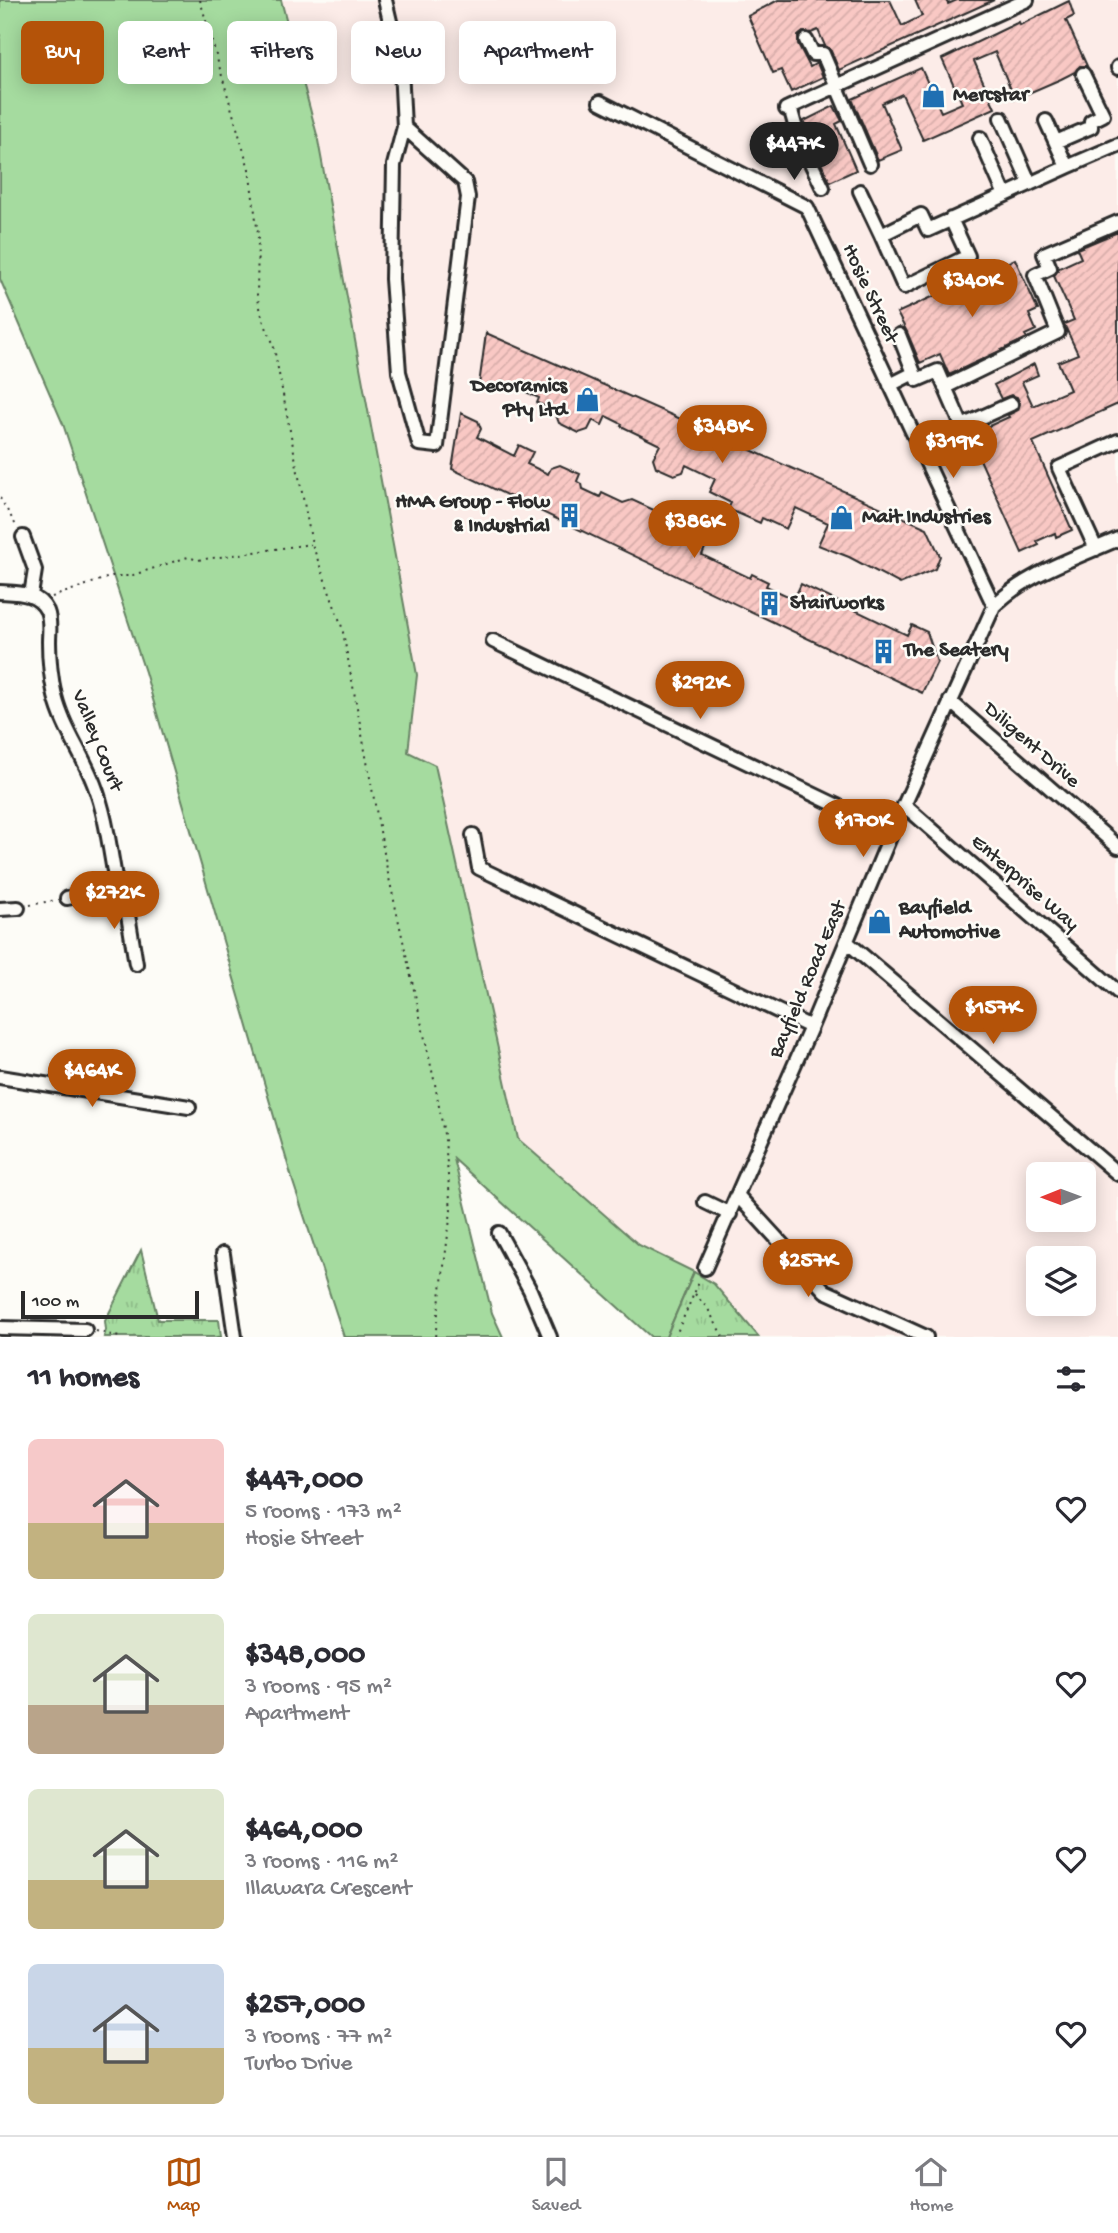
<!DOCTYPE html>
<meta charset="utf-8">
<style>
:root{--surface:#fff;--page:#f7f7f7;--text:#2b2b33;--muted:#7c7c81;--line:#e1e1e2;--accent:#b45309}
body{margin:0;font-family:"Gochi Hand",sans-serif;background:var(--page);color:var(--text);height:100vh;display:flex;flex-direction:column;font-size:26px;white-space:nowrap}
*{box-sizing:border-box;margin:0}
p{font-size:23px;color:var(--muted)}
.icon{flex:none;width:38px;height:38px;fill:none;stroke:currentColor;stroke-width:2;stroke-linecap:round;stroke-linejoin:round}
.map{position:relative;height:1337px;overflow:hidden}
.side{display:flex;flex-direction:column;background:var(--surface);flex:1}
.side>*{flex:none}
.banner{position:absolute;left:21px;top:21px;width:700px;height:63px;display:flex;gap:14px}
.needle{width:46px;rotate:269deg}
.controls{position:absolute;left:1026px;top:1162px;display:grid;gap:14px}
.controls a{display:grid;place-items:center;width:70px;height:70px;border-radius:10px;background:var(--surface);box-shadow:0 4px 18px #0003;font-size:35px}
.scale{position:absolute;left:21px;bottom:18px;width:178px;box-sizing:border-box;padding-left:7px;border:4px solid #2b2b2b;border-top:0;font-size:19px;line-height:24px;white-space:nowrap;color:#2b2b2b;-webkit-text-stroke:5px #fdfcf7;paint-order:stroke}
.price{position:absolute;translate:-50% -60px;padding:0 16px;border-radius:24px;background:var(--accent);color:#fff;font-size:23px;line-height:46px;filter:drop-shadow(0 2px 4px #0008)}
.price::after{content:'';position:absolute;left:50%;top:42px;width:21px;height:16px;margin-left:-10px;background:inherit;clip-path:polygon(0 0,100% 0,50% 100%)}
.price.selected{background:#222;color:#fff}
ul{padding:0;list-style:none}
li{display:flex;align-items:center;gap:21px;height:175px;padding:0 28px}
li span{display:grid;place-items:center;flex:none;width:196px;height:140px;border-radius:10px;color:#555}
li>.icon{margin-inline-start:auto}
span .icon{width:84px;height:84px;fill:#fffc;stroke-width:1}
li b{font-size:30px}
h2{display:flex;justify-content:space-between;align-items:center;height:84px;padding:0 28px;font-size:30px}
.chip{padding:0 24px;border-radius:10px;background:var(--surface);box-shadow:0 4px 18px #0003;font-size:24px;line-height:63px}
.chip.selected{background:var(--accent);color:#fff}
.tab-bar{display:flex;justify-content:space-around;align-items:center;height:98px;border-top:2px solid var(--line);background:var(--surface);font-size:19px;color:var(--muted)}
.tab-bar a{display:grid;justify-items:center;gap:4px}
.tab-bar .selected{color:var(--accent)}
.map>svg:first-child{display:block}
.built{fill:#fcece8;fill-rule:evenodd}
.green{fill:#a5db9f;stroke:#688365;stroke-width:2}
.park{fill:url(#park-tufts);stroke:#688365;stroke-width:2}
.building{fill:url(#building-hatch);stroke:#2b2b2b;stroke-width:2}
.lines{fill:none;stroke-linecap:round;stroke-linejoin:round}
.minor-casing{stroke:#2b2b2b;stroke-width:18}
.path{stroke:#2b2b2b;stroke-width:2;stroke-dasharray:2 5;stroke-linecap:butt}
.minor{stroke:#fdfcf7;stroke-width:12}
.labels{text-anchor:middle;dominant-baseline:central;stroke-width:5;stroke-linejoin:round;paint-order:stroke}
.poi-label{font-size:21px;font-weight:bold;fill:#2b2b2b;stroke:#fdfcf7;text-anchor:start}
.street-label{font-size:21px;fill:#2b2b2b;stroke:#fdfcf7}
</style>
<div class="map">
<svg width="1118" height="1337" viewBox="0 0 1118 1337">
<defs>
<pattern id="park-tufts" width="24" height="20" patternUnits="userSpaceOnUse" patternTransform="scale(1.75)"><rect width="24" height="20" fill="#a5db9f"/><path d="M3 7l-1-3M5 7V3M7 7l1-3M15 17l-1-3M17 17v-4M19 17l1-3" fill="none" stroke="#8ebc89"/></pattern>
<pattern id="building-hatch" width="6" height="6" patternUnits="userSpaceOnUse" patternTransform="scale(1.75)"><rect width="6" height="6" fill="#f9c8c4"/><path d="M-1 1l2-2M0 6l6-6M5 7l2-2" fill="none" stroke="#d6aca9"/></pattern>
</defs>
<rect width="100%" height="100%" fill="#fdfcf7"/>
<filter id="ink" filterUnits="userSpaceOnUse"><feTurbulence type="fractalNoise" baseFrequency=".0143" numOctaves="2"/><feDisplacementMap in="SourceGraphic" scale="14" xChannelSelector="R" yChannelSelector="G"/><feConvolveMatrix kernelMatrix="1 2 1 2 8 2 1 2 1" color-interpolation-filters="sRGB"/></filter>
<g filter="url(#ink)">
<path class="built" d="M281,0H1118V1337H759L714,1284L639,1245L518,1139L435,765L408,752L417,675L315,125ZM1038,1174H1083V1220H1038ZM1038,1258H1083V1304H1038Z"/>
<path class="green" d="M0,0H281L317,135L417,675L408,752L435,765L518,1139L639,1245L694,1272L666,1337H651L454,1159L492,1313L503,1337H344L293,1182L145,672L63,424L0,279Z"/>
<path class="park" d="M141,1250L158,1320H219L221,1337H104L106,1330L105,1321Z
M694,1272L714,1284L759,1337H666Z"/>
<path class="building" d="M778,0H890L902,26L922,16L915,0H946L948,4L957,0H994L839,70L831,51L825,46L818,30L811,33L803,32L798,36V44L810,67L817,63L823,77L791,92L781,70L773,73L748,16Z
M1069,1L1074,16L1066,20L1087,66H1080L1075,72L1061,79L1015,99L995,52L974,61L995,108L923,140L902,94L882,103L902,150L878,160L852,99L921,68L941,112L962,103L942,59L1019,22L1020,25Z
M834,106L842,121L836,124L856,170L830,182L807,134L809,133L804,121Z
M1118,232V404L1033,442L1072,530L1056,537L1055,533L1037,541L1039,545L1022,553L969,435L1009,417L1008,415L1018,410L1020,404L1017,397L1011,395L1001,399L994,385L1034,364L1038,375L1022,382L1033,406L1070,390L1058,362L1078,354L1064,324L1074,320L1054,276L1059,268L1081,258L1077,249Z
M1015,259L1038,310L1029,314L1036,330L1025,335L1027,338L949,375L940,354L920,363L907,332L897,313Z
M486,333L927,528L940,556L935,569L900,584L849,557L818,545L828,523L796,508L786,529L762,518L760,523L728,509L731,503L709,492L715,479L686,465L683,472L674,475L656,467L653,458L660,445L621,426L622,424L606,416L602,425L593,420L588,430L579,433L559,423L554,410L537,403L539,398L505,382L501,389L493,392L479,385Z
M461,413L478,421L481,429L477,437L514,456L519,445L533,452L527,464L548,474L551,468L560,465L580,474L577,481L582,484L583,489L600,497L602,493L623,503L632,500L656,511L659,521L689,534L692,529L704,535L707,543L702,555L750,578L752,574L768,582L766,586L794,599L801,584L907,635L912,625L927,632L937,662L922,693L452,469Z"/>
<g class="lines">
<defs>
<path id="minor" d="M385,0L401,68L404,127L394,165L392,279L399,372L419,444L437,446L468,197L465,182L404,127
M806,40L813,54H823L870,164
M1118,67V68
M600,102L807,207L994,606
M790,107L798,136L823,188
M786,109L1027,0
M1001,118L1030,184
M1046,121L1067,167L1118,145
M980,138L1005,195
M1056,142L1091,127V121L1103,115L1083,74
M860,191L881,235L921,215L928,230L1067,167
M881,235L904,287L968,256L951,219
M899,335L914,373
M890,385L914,373L917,380L938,371L962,426L1011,404
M945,387L1058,332L1035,275L1050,268L1044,254L1118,222
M23,537L35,570L31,595
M1096,549L1059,468L1118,441
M0,592C18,593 38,592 47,611C51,621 49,632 49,642C49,660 51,678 55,696C63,728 82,753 94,784C107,817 110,853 117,888L67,898
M493,641L892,832
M950,701L1118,847
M904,805L1118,992
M473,835L479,868L811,1027
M117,888L128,915L136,964
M0,909L18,908
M847,942L1118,1174
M0,1077L189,1107
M738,1196L825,1291L926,1337
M705,1202L730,1214
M499,1233L530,1290L550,1337
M223,1254L235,1337
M705,1268L811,1027L892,832L994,606C1027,573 1076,558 1118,539
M0,1328L85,1330"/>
</defs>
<use href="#minor" class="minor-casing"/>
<path class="path" d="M200,0L249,169L258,234L257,295L263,320L273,343L312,544L342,627L387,869L435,1084L445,1140L451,1211L435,1337
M0,498L17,527
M52,597L112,576H130L188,557L198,560L311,544
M30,905L56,900
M695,1294L708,1309L723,1337
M96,1331L119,1337
M675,1337L700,1280"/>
<use href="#minor" class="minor"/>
</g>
</g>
<defs>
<symbol id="shop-bare" viewBox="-9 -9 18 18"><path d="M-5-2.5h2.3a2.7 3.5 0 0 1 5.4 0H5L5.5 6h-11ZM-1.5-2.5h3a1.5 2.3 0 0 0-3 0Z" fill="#1f6fb2" stroke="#fdfcf7" stroke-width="2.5" paint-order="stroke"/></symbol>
<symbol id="building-bare" viewBox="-9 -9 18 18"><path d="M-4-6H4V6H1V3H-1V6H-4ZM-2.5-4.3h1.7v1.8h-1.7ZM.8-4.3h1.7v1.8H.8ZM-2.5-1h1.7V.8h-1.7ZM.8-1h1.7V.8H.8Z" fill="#1f6fb2" stroke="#fdfcf7" stroke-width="2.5" paint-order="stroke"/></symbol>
</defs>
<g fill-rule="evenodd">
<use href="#shop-bare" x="916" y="78" width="35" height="35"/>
<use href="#shop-bare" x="570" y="382" width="35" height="35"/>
<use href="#building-bare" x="552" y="498" width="35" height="35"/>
<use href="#shop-bare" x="824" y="500" width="35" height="35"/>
<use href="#building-bare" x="752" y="586" width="35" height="35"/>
<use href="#building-bare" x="866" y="634" width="35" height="35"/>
<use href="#shop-bare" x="862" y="904" width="35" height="35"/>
</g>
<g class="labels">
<g class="poi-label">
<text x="953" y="96">Mercstar</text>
<text x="567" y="387" text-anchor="end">Decoramics<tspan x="567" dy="24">Pty Ltd</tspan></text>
<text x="550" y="503" text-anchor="end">HMA Group - Flow<tspan x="550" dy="24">&amp; Industrial</tspan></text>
<text x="862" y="518">Mait Industries</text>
<text x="790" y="604">Stairworks</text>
<text x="904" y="651">The Seatery</text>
<text x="899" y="909">Bayfield<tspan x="899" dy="24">Automotive</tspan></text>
</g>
<g class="street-label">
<text transform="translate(869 294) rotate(65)">Hosie Street</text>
<text transform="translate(96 741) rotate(68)">Valley Court</text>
<text transform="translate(1031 746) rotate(41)">Diligent Drive</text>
<text transform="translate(1024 884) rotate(41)">Enterprise Way</text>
<text transform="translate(809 980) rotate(-67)">Bayfield Road East</text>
</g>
</g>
</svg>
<div class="controls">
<a><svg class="needle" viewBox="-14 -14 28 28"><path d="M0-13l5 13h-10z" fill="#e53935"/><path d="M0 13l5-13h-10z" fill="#7c7c81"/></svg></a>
<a><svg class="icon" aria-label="layers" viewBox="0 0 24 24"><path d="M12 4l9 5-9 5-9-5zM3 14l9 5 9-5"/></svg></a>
</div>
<div class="scale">100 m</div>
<b class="price selected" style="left:794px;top:182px">$447K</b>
<b class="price" style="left:972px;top:319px">$340K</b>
<b class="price" style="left:722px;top:465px">$348K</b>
<b class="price" style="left:953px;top:480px">$319K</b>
<b class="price" style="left:694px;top:560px">$386K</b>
<b class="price" style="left:700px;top:721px">$292K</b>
<b class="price" style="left:863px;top:859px">$170K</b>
<b class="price" style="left:114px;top:931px">$272K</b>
<b class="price" style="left:993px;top:1046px">$157K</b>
<b class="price" style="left:92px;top:1109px">$464K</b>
<b class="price" style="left:808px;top:1299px">$257K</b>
<div class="banner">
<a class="chip selected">Buy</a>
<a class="chip">Rent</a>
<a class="chip">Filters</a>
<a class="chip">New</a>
<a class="chip">Apartment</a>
</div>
</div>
<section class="side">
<h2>11 homes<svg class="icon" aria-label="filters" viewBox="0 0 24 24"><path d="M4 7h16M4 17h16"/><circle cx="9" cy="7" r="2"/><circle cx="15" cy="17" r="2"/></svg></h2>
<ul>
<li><span style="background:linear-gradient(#f6c9c9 60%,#c2b280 0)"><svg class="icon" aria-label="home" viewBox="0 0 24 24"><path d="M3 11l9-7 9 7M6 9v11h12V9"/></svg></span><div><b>$447,000</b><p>5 rooms · 173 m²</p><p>Hosie Street</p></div><svg class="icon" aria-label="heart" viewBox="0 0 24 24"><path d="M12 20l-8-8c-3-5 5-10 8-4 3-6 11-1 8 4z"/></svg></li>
<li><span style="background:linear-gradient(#dfe7d0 65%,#b9a48a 0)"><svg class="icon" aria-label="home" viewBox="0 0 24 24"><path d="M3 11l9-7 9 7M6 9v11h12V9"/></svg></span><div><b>$348,000</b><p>3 rooms · 95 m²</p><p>Apartment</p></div><svg class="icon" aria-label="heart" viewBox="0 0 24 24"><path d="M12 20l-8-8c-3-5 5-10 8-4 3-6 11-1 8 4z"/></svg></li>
<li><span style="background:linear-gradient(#dfe7d0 65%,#c2b280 0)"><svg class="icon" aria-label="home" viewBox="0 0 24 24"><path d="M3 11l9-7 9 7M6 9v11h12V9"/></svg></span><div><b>$464,000</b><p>3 rooms · 116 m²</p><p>Illawara Crescent</p></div><svg class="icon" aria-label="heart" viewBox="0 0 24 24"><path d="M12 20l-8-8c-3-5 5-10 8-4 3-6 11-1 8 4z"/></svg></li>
<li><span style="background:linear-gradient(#c9d6e8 60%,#c2b280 0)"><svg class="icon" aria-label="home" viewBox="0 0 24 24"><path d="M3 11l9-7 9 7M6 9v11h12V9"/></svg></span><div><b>$257,000</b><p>3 rooms · 77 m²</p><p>Turbo Drive</p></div><svg class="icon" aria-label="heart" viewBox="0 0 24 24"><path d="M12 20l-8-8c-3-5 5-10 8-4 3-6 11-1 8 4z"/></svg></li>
</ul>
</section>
<nav class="tab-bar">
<a class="selected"><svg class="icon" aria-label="map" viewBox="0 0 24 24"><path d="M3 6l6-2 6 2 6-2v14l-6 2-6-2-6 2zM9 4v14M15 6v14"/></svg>Map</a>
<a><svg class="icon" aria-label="saved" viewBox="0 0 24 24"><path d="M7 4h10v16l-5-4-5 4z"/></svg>Saved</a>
<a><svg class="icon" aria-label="home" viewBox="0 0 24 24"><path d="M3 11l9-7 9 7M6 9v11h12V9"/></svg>Home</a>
</nav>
